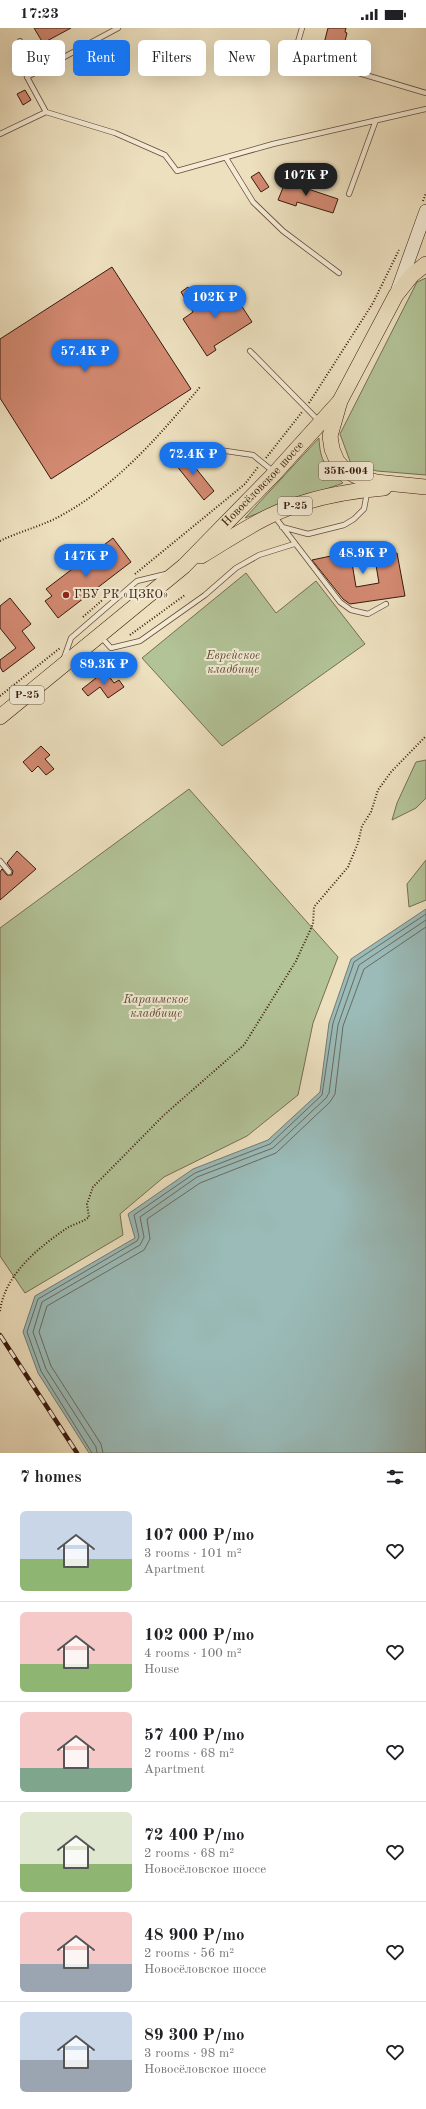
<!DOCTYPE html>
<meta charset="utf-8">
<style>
:root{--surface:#fff;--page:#f2f2f2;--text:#202124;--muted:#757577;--line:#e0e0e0;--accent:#1a73e8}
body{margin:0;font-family:"Old Standard TT",serif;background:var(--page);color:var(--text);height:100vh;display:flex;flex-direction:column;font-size:15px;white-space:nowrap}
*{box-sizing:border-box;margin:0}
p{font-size:13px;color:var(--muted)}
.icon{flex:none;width:22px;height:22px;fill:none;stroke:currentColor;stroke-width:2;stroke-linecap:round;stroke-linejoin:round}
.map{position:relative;height:1425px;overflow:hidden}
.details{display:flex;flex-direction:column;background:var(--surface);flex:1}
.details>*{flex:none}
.guide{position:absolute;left:12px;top:12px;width:402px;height:36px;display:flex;gap:8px}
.price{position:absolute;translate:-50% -34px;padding:0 9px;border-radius:14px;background:var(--accent);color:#fff;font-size:13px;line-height:26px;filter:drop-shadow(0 1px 2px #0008)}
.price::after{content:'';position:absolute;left:50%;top:24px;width:12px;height:9px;margin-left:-6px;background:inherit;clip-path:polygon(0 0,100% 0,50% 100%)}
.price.selected{background:#222;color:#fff}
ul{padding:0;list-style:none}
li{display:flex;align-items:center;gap:12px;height:100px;padding:0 20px}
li+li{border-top:1px solid var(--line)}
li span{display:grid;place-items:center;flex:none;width:112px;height:80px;border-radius:6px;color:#555}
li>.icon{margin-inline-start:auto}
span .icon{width:48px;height:48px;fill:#fffc;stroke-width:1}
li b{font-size:17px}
h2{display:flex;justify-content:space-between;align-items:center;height:48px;padding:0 20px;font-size:17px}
.pill{padding:0 14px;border-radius:6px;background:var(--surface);box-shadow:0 4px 16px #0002;font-size:14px;line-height:36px}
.pill.selected{background:var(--accent);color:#fff}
.status{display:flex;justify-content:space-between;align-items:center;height:28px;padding:0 20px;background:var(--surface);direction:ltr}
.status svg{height:11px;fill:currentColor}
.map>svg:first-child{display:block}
.green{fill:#b2c397;stroke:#766e52}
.water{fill:#9abbb8;stroke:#737a74}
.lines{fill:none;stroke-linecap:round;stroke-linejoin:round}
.shore{stroke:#6a6a62;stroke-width:1}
.building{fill:#d28971;stroke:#39190d;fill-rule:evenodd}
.lane-casing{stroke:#664b3a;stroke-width:6}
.secondary-casing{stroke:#39190d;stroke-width:14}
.primary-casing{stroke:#39190d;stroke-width:16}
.path{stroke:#39190d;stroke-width:2;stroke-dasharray:1 2;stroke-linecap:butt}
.lane{stroke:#f3ebd5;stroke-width:4.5}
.secondary{stroke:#f3ebd5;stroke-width:13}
.primary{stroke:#ede0bf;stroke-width:15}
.rail-casing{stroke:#39190d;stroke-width:4.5}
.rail{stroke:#f3ebd5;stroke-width:3;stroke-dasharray:9;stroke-linecap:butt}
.poi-dot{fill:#8f2418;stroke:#f3ebd5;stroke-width:1.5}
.labels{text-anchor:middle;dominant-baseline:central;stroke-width:4;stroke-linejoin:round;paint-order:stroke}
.shield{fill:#f3ebd5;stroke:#715849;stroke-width:1}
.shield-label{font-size:11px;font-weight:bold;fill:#39190d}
.street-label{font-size:12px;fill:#39190d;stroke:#f3ebd5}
.poi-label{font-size:12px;fill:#39190d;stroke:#f3ebd5;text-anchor:start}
.park-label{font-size:12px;font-style:italic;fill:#5d4c36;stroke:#f3ebd5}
</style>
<div class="status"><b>17:23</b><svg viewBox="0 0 49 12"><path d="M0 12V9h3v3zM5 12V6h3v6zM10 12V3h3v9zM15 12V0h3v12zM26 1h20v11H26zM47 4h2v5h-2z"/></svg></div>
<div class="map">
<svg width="426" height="1425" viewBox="0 0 426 1425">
<rect width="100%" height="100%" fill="#ede0bf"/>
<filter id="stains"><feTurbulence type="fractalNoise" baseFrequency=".005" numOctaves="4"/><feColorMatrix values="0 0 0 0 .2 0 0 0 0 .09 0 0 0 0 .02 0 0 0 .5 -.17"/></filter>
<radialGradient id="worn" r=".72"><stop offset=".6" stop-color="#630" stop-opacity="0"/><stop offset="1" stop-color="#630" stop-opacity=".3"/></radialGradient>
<path class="green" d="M426,250V447L377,443L351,436L340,406L417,254Z
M319,410C320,434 326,439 343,455L245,490Z
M246,545L276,585L316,553L365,616L222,718L142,630Z
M426,732V770L416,780L392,792L397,775L416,734Z
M189,761L338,929L313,995L298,1067L247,1108L164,1149L120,1186L123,1207L25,1265L0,1228V900Z
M426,832V872L409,879L407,856Z"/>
<path class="water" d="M426,881V1425H89L38,1345L23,1304L35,1268L135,1210L128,1186L193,1141L268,1112L320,1064L329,995L351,931Z"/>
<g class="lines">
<path class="shore" d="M92,1425L41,1343L27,1304L38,1271L137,1213L139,1209L134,1187L195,1145L270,1116L322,1067L333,995L354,934L426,886
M97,1425L96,1419L46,1341L33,1304L42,1274L140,1217L144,1209L140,1189L197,1149L273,1120L326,1070L329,1065L338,997L359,937L426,892
M103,1425L101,1416L51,1338L39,1304L47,1278L144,1222L150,1211L147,1191L200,1155L276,1125L330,1074L335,1066L343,998L364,941L426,899"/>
</g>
<path class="building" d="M34,0H71L43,15Z
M328,0H346L345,4L347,5L340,33L321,27Z
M25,62L31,72L23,77L17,66Z
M259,144L269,159L261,164L251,149Z
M287,150L297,154L296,157L338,171L333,185L297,174L296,178L278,172Z
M112,239L191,361L51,451L0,370V311Z
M188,259L201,279L230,260L252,294L214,318L216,322L207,328L183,291L193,284L181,264Z
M182,423L214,463L204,472L172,432Z
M113,510L131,534L58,590L45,573L52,568L46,561Z
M365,516V519L378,517L380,529L397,525L405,568L350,576L343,571L312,532L345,525V522ZM375,531L379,555L356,559L352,535Z
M10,570L31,596L22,603L35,620L3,644L0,639V632L16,620L0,600V578Z
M105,643L114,655L119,652L124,659L108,670L100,659L88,668L82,661Z
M41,718L50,727L45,731L54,741L46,747L38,738L32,744L23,734Z
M17,823L36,841L0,872V844L2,841L7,847H12L13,843L7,835Z"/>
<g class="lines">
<defs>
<path id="lane" d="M302,0L295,24L352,43L426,65
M20,13L27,49
M46,84L27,49L118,0
M0,106L46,84L115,105L165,127L177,143L273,116L426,81
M226,130L253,174L283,203L339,245
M349,166L376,92
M250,323L319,393
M192,418L253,427L274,444
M275,489L340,574L351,582L368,586L386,576
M282,499L308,506L344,497L354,491L364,481L367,465
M101,609L111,620L140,613L205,567L236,540L259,527L294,516
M64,630L71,610L137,553L166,546
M0,833L9,844"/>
<path id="secondary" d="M398,261L426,183"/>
<g id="primary">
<path d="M426,236L412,247L396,267L340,373L330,408L332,421L337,433L345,442L356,448L376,454L426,459"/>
<path d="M201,528C225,514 249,497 274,486C308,470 347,463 384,460"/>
<path id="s1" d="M0,689L184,538L275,445L340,373"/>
</g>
</defs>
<use href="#lane" class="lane-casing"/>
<use href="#secondary" class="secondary-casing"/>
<use href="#primary" class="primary-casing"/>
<path class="path" d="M423,173L426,165
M309,375L373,275L399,222
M266,430L302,384
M0,513C20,503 43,498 62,487C118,456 160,407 200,359
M135,546L245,456L258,439
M83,589L108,567
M130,607L185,567
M0,668L60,620
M0,1283C5,1246 38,1220 67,1200C74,1196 83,1194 89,1189L87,1176L93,1159L164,1087L244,1017L296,933L313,896L314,879L348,839L358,815L362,798L371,784L378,762L391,744L426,708"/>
<use href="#lane" class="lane"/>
<use href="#secondary" class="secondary"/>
<use href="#primary" class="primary"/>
<defs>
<path id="rail" d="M0,1307L77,1425"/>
</defs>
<use href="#rail" class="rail-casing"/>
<use href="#rail" class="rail"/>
</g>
<circle class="poi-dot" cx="66" cy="567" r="4"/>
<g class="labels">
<g class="shield">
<rect x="319" y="434" width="54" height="18" rx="3"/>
<rect x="278" y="469" width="34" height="18" rx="3"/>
<rect x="10" y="658" width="34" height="18" rx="3"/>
</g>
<g class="shield-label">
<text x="346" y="443">35К-004</text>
<text x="295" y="478">Р-25</text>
<text x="27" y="667">Р-25</text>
</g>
<g class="street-label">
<text stroke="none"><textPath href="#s1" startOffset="352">Новосёловское шоссе</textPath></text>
</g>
<g class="poi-label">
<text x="74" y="567">ГБУ РК «ЦЗКО»</text>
</g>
<g class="park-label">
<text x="233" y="628">Еврейское<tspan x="233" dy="14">кладбище</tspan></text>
<text x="156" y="972">Караимское<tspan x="156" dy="14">кладбище</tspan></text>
</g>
</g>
<rect width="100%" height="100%" filter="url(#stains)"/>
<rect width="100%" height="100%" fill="url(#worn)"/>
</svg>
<b class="price selected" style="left:306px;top:169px">107K ₽</b>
<b class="price" style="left:215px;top:291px">102K ₽</b>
<b class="price" style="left:85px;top:345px">57.4K ₽</b>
<b class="price" style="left:193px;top:448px">72.4K ₽</b>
<b class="price" style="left:363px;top:547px">48.9K ₽</b>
<b class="price" style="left:86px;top:550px">147K ₽</b>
<b class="price" style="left:104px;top:658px">89.3K ₽</b>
<div class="guide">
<a class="pill">Buy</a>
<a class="pill selected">Rent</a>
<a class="pill">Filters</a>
<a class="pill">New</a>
<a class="pill">Apartment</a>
</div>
</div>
<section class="details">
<h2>7 homes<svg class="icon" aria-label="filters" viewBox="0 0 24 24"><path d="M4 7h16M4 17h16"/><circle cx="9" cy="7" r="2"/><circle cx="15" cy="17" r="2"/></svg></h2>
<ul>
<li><span style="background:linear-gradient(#c9d6e8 60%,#8fb573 0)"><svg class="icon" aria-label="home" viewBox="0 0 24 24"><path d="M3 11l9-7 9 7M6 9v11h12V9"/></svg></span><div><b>107 000 ₽/mo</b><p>3 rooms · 101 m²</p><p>Apartment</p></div><svg class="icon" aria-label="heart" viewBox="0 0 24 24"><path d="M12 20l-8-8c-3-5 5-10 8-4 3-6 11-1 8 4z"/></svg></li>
<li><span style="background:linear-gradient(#f6c9c9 65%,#8fb573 0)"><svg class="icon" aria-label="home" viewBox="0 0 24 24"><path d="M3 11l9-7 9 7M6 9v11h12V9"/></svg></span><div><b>102 000 ₽/mo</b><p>4 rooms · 100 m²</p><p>House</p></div><svg class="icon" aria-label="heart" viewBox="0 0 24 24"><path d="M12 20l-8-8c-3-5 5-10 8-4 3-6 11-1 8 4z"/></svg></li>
<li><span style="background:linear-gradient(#f6c9c9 70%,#7fa58c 0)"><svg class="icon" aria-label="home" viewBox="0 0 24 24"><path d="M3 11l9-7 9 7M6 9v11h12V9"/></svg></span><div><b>57 400 ₽/mo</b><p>2 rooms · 68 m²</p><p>Apartment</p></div><svg class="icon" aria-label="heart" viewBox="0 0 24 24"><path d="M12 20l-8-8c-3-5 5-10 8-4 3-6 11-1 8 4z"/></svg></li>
<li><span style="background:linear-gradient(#dfe7d0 65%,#8fb573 0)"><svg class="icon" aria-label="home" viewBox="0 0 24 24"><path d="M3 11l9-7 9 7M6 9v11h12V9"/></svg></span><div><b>72 400 ₽/mo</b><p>2 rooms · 68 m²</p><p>Новосёловское шоссе</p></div><svg class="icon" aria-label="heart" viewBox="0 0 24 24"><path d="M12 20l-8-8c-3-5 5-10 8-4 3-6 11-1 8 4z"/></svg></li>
<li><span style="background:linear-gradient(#f6c9c9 65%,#9aa5b1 0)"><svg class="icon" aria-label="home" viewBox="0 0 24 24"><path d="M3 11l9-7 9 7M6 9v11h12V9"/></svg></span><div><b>48 900 ₽/mo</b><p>2 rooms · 56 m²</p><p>Новосёловское шоссе</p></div><svg class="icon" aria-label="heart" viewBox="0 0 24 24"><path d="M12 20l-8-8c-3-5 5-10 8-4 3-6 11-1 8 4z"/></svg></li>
<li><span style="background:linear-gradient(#c9d6e8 60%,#9aa5b1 0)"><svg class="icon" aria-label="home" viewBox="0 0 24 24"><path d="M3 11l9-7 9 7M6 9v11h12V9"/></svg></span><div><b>89 300 ₽/mo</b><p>3 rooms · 98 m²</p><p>Новосёловское шоссе</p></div><svg class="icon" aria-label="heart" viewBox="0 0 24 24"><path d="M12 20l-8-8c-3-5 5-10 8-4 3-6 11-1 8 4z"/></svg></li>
</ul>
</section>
